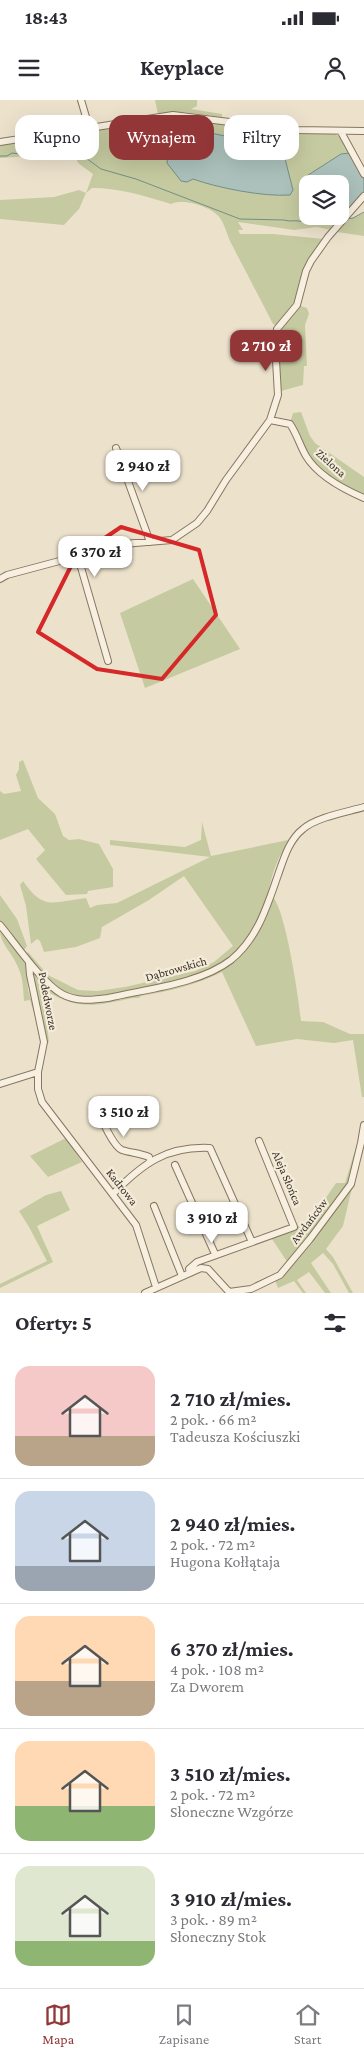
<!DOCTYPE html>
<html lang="pl">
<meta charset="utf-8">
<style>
:root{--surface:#fff;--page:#f7f7f7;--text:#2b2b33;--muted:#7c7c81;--line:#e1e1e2;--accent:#923637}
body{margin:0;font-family:"Crimson Pro",serif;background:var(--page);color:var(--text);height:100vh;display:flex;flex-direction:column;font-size:19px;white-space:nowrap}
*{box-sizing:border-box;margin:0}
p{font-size:16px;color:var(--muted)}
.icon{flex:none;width:28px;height:28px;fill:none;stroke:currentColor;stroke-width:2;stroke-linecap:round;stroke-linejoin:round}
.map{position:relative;height:1193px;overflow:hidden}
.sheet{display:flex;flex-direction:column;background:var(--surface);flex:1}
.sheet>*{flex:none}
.banner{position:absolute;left:15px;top:15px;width:335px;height:45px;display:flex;gap:10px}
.buttons{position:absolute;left:299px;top:75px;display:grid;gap:10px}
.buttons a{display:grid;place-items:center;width:50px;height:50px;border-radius:10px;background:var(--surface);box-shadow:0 5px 20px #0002;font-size:25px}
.price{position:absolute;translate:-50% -42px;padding:0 11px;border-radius:10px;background:#fff;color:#222;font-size:16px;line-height:32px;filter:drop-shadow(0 1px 2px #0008)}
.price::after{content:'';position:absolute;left:50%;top:30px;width:15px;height:11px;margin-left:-8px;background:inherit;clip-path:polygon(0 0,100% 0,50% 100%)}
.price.active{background:var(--accent);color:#fff}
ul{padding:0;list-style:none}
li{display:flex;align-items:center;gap:15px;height:125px;padding:0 15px}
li+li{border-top:1px solid var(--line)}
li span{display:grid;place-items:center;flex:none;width:140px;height:100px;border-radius:15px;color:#555}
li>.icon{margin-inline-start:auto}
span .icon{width:60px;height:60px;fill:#fffc;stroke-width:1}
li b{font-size:21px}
h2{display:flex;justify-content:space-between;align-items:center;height:60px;padding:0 15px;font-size:21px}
.tag{padding:0 18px;border-radius:15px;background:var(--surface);box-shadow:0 5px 20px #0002;font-size:18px;line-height:45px}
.tag.active{background:var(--accent);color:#fff}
.status{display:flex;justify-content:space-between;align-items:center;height:35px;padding:0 25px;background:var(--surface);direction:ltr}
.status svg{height:14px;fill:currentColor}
header{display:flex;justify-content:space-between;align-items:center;height:65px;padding:0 15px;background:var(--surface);font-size:22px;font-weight:700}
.tabs{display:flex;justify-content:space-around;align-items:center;height:70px;border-top:1px solid var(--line);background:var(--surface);font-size:14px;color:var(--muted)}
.tabs a{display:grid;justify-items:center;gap:2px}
.tabs .active{color:var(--accent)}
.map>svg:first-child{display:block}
.green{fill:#c5caa0}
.water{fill:#acc1bb;stroke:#738f88}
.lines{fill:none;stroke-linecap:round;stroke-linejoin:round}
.stream{stroke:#738f88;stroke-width:1}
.minor-casing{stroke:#887561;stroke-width:8}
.minor{stroke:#f7efdf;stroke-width:6}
.marked{fill:none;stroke:#d62828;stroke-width:4;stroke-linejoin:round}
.labels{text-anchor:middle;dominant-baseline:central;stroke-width:4.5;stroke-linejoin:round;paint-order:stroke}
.street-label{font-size:12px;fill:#3a2e23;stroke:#f4ecdb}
</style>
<div class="status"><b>18:43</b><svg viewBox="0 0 49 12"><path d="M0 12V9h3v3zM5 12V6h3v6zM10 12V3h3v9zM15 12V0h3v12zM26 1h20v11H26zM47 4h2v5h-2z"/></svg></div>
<header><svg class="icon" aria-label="menu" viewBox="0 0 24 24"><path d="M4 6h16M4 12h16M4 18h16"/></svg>Keyplace<svg class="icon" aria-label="person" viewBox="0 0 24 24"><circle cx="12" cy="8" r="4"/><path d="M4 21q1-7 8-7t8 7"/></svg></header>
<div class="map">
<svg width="364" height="1193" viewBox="0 0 364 1193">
<rect width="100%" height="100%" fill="#ece2cc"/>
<path class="green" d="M155,0H197V6L191,9L222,14V17L183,12L158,14Z
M170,17L293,33L295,35C302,32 325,32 334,34C349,38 364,73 364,87V80L303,79L304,113L310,118L340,117L331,130L317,127L294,130L238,122L243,130H238L240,134H273L324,139L309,161L294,205L277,226L273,224C259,197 245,170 231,143C227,135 225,125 220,118C212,107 184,98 171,104C145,96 120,88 92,88L86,93L79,109L64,125L0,119V100L54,97L79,90L86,93L93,74L78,63L74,53L0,58V45Z
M364,113V136L337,132L346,121Z
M298,205L307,208L309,214L305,225L307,266H304L303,285L281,291L278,243L280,228Z
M301,312L310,336L315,343L364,377V396L330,378L311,360L290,323L293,313Z
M193,479L240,549L145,588L120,513Z
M23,660L38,698L55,714L63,736L69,740L79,739L99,744L113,769V787L88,791L87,794L66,795L36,759L45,750L28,729L0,740V691L4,694L21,691L16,675L19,669V662Z
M202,722L211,756L288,740L289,741C286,747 282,752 279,758C269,779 267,805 255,826C251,833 244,841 239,847C232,856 222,863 212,868C188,881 96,902 71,894C53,889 38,868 27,854L28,852L48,875L78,890L97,891L125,887L195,871L214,862L233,846L184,776L149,800L102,827L100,838L76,847L44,852L40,841L37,839L31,844L26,806L20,785L23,781C44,811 52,802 86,798L90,808L97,805L117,803L210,757L110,745V740L185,747L201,740Z
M0,795L17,819L27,846L24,850L0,821Z
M273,797C286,812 299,899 301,921L323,922L350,934H364V997H362L353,940L334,943L297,939L256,946L222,872C196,885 170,891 141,896L139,898H133C94,906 79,911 43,889L49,942L47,943L33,871L49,886L85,902L191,881L242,852L251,844L264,822Z
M0,829L26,865L28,890L36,916L35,917L30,900L24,901C23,888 23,876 17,865C11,851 0,844 0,829Z
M66,1038L82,1062L48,1077L30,1056Z
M358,1041L360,1042L349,1083L288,1163L270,1136L315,1120L323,1102L336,1083H345Z
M363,1043L364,1049L351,1092L343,1126L326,1149L333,1157L353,1193H349L333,1164L323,1153L311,1163L331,1193H325L309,1172L297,1180L306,1193H303L294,1181L278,1188L275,1180L336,1106L347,1096Z
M61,1091L70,1110L37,1126L53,1162L0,1188V1184L47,1161L29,1127L19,1111L46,1095Z"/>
<path class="water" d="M191,29L264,44L278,40L281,43L293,90L290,95C264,97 218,88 193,79L187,82L181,81L167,63C169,47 172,29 191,29Z
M350,53L364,79V94L340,117L310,118L308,116H340V84H308L307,116L304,113L300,86L302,79L341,54Z"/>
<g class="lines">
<path class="stream" d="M0,56H7L12,53L20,54L24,51L46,52L52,48L64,46L79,53L101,69L136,79L240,119L284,120C290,122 294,120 299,121C316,125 322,125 339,121
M347,119L353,118L364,112"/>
<defs>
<path id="minor" d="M81,0L89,27
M341,32L364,74
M0,42L173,15L295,30L364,31
M270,320L290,324C297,334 300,346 306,356C318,376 343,389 364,398
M116,348L150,442
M78,457L108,561
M0,479L7,475L123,444L172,440L197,423L207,411L226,380L270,320L278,295L275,243L277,229L297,205L306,171L311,161L328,137L364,96
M0,825C15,843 42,883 62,894C76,902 93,900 108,898C146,889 200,884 231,860C258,838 267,806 278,775C284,758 289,740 303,729C317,717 347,712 364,707
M29,863L30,875L44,942L38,972V989L42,1002L136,1125L156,1187
M0,984L38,972
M94,1002C99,1013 112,1046 122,1050C131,1053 140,1053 149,1057L150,1061
M175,1065L215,1154
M113,1094C142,1064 166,1046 210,1048L252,1142
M154,1106L182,1176
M190,1173L189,1169L197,1162L294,1127L259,1041
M229,1192L251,1189L280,1175L310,1139L351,1084L361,1043L364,1025
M145,1193L201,1168L208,1169L230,1193"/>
</defs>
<use href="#minor" class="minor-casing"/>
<use href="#minor" class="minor"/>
</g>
<path class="marked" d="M121,427L199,450L216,515L162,579L97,569L38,532L75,458Z"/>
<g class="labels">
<g class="street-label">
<text transform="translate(331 363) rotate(42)">Zielona</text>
<text transform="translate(176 869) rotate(-16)">Dąbrowskich</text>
<text transform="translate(48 901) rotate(79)">Podedworze</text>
<text transform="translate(287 1078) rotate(67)">Aleja Słońca</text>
<text transform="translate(122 1087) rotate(52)">Kadrowa</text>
<text transform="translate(309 1121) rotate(-53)">Awdańców</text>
</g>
</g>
</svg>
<div class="buttons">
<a><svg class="icon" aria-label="layers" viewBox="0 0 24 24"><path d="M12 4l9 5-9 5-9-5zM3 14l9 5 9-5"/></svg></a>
</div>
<b class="price active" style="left:266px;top:272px">2 710 zł</b>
<b class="price" style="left:143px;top:392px">2 940 zł</b>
<b class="price" style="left:95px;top:478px">6 370 zł</b>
<b class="price" style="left:124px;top:1038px">3 510 zł</b>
<b class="price" style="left:212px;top:1144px">3 910 zł</b>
<div class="banner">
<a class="tag">Kupno</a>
<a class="tag active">Wynajem</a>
<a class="tag">Filtry</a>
</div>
</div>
<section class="sheet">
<h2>Oferty: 5<svg class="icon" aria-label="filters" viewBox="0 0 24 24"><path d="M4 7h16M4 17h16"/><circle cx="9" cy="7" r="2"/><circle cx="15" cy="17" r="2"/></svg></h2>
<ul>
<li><span style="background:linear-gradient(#f6c9c9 70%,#b9a48a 0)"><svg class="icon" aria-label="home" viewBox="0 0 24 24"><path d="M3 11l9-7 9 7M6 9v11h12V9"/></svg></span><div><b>2 710 zł/mies.</b><p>2 pok. · 66 m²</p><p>Tadeusza Kościuszki</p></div></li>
<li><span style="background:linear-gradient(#c9d6e8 75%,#9aa5b1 0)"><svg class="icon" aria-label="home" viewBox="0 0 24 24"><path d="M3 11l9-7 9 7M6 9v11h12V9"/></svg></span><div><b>2 940 zł/mies.</b><p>2 pok. · 72 m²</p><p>Hugona Kołłątaja</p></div></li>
<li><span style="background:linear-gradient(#ffd9b3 65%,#b9a48a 0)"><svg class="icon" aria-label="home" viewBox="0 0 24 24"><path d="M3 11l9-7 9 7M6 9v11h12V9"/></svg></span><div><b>6 370 zł/mies.</b><p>4 pok. · 108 m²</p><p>Za Dworem</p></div></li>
<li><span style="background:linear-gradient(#ffd9b3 65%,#8fb573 0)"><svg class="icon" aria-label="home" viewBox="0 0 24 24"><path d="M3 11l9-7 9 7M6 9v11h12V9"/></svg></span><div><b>3 510 zł/mies.</b><p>2 pok. · 72 m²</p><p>Słoneczne Wzgórze</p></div></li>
<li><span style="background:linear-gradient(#dfe7d0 75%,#8fb573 0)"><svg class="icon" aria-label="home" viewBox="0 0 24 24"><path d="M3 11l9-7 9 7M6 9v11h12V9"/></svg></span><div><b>3 910 zł/mies.</b><p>3 pok. · 89 m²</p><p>Słoneczny Stok</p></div></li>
</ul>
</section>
<nav class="tabs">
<a class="active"><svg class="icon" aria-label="map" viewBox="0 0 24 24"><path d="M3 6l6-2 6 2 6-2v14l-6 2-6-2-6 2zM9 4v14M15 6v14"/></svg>Mapa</a>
<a><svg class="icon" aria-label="saved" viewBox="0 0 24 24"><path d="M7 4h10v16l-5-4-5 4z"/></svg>Zapisane</a>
<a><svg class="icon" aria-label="home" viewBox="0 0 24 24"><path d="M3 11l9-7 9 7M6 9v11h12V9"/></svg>Start</a>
</nav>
